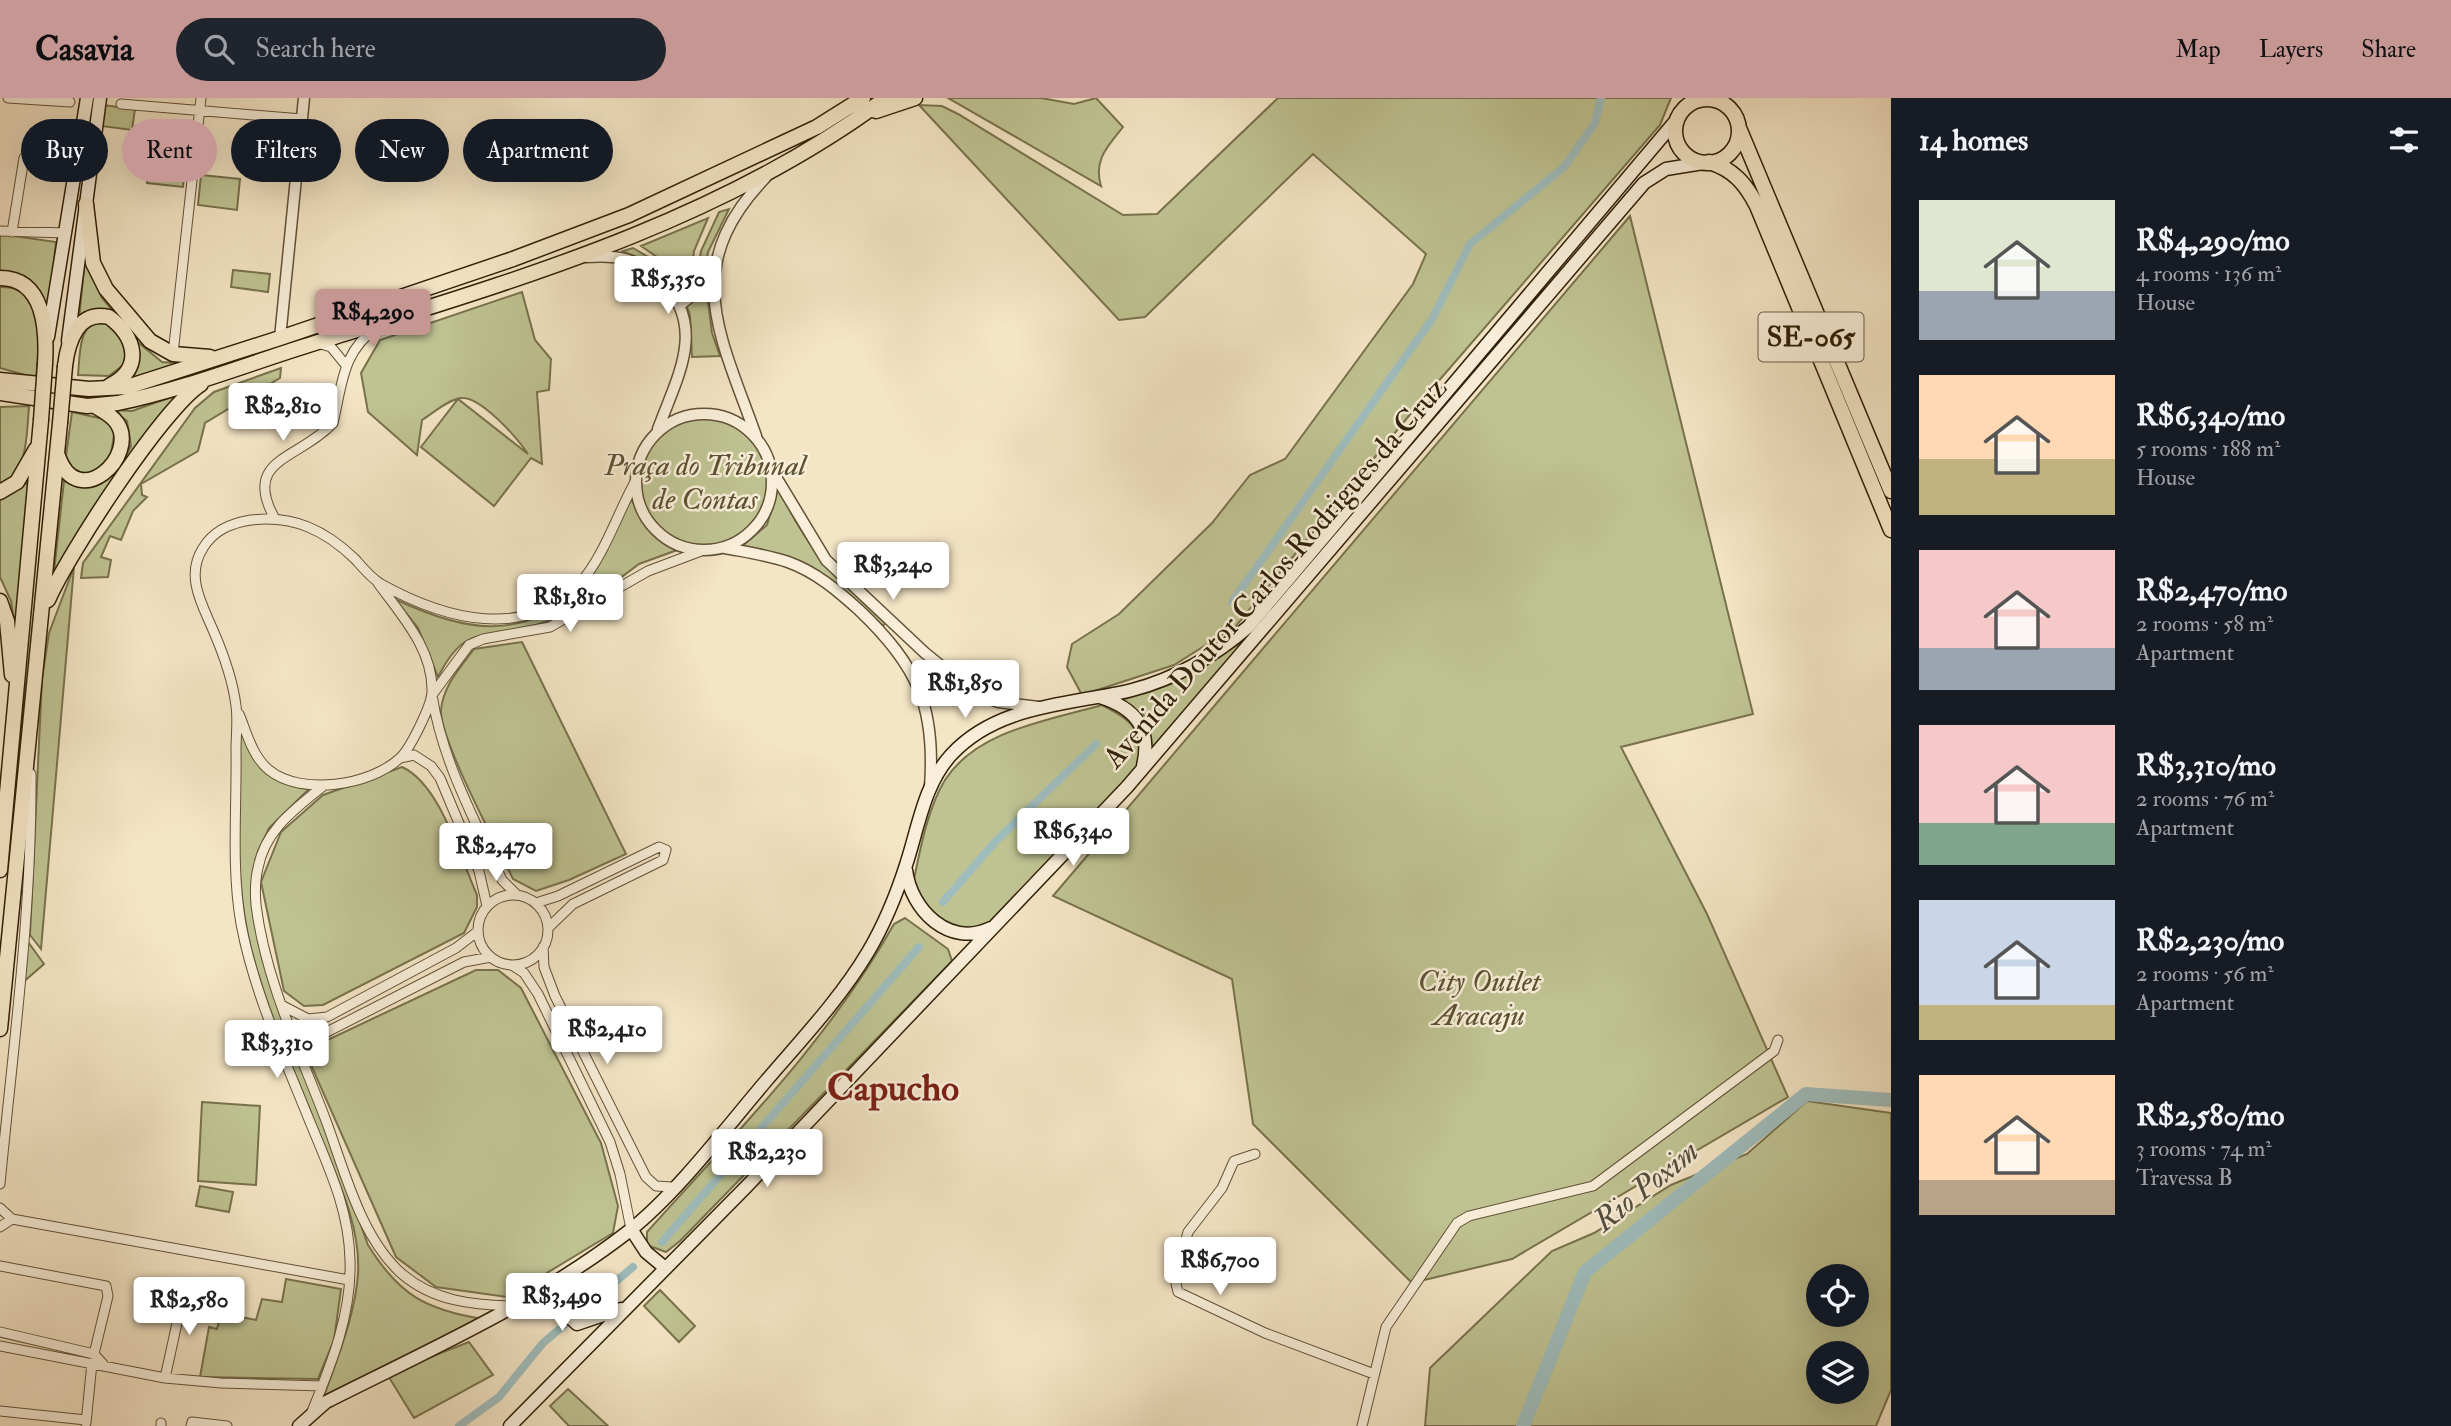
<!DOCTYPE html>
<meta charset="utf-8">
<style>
:root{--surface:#171b24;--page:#20242c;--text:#f1f3f6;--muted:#9ea1a6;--accent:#c59692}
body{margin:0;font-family:"IM FELL Double Pica",serif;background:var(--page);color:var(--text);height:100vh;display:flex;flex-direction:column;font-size:26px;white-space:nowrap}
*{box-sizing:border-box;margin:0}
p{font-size:23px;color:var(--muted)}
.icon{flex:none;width:38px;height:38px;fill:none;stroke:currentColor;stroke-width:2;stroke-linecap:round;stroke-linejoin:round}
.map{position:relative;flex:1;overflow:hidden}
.drawer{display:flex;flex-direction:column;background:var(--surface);width:560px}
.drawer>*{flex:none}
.hud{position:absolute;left:21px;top:21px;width:665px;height:63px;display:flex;gap:14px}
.fabs{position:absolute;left:1806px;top:1166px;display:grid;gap:14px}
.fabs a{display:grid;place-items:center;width:63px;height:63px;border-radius:50%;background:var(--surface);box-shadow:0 7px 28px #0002;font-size:35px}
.price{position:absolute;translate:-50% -60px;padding:0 16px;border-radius:7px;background:#fff;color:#222;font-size:23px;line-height:46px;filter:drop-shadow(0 2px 4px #0008)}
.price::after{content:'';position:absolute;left:50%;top:42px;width:21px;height:16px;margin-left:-10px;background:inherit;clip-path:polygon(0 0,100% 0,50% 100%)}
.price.selected{background:var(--accent);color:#111}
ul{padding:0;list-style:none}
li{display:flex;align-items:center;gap:21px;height:175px;padding:0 28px}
li span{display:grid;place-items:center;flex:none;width:196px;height:140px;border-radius:0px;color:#555}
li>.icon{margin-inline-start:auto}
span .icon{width:84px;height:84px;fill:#fffc;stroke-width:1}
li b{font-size:30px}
h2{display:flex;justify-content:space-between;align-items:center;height:84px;padding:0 28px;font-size:30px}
.tag{padding:0 24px;border-radius:32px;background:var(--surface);box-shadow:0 7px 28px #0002;font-size:24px;line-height:63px}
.tag.selected{background:var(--accent);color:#111}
header{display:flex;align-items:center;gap:42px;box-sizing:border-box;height:98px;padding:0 35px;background:var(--accent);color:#111}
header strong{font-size:33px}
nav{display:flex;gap:38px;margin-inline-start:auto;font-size:24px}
.search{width:490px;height:63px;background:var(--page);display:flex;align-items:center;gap:18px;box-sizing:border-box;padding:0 24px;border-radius:38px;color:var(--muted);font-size:26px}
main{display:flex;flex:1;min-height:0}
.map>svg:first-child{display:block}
.green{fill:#bfc392;stroke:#78724c;stroke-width:2;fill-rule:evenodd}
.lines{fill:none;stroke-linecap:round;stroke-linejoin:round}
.canal{stroke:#9fbdbd;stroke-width:8}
.river{stroke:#9fbdbd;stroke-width:14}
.minor-casing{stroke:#625136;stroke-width:11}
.tertiary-casing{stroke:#625136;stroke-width:13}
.secondary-casing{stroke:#312007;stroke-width:15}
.primary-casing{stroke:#312007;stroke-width:17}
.minor{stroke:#f8eed9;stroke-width:9}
.tertiary{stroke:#f8eed9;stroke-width:10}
.secondary{stroke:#f8eed9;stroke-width:12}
.primary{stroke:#f4e5c5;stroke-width:14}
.primary-bridge-casing{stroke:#312007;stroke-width:17;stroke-linecap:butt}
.primary-bridge{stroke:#f4e5c5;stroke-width:14}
.labels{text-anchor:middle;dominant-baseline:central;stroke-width:5;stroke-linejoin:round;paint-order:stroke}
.shield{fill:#f8eed9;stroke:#6d5e46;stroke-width:2}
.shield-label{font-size:28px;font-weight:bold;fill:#312007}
.park-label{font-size:30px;font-style:italic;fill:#5c5131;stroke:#f8eed9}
.street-label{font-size:30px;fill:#312007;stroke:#f8eed9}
.water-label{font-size:32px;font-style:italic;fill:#524f3e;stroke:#f8eed9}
.district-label{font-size:37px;font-weight:bold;fill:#7a1f14;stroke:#f8eed9}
</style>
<header>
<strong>Casavia</strong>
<div class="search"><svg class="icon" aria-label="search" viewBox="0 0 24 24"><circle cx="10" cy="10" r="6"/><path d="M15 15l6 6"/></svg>Search here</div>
<nav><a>Map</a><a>Layers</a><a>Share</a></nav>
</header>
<main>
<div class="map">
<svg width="1891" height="1328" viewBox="0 0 1891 1328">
<rect width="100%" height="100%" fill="#f4e5c5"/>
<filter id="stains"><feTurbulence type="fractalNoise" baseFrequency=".00286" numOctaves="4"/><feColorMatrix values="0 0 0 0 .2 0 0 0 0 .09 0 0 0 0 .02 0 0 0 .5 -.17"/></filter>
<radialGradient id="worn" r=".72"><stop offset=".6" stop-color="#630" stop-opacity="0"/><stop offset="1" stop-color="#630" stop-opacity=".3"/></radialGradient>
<path class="green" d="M948,0H1041L1074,6L1096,0L1123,29C1108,48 1093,62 1101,88Z
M1278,0H1671L1660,27L1417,308L1236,528L1174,567L1082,597L1067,569L1072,546L1119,516L1212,425L1250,377L1285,361L1413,186L1426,156L1313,56L1145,219L1119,222L919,7L942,8L958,16L1123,117L1157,116Z
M103,7L135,11L132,32L101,28Z
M148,75L184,79L183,89L147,85Z
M201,77L240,81L237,112L198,107Z
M729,111L708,154L702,187L695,189L701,153L719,114Z
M1630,118L1753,616L1621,649L1707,816L1788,999L1512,1161L1412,1185L1253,1026L1232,881L1053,798Z
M708,120L694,153L689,191L673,170L641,148Z
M0,136L56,144L49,213L0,176Z
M633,150L660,166L683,193L677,195L657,171L623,153Z
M85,161L102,200L123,225L79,221Z
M233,172L270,176L268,194L231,189Z
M0,189C48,187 39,250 36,280L0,270Z
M522,194L535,242L551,261L549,292L537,294L542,366L531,360L494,408L421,349L458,301L528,356C518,341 481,298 461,300C449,301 432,316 422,322L417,357L368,314L361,275L380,242Z
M703,195L707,196L712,235L720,258L692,259L690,217L686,206Z
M98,222L123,233L127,264L109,278L78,277C80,259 78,229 98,222Z
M134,241L162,264L188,266L131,285L138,268Z
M281,270L280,280L205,325L198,353L141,386L142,397L147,399L133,413L121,442L110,438L101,459L111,462L108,479L81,480L83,465L195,310L214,294Z
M183,295L86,424L54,474L64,383C98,402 117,376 131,348L127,323L113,312L132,313Z
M29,308C26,342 29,369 0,390V309Z
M72,314L108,322L115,331L110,362L87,380L65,365Z
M637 384a68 68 0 1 1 136 0a68 68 0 1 1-136 0Z
M29,384L16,536L11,503L0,479V401Z
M778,388C805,450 836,480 885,525L883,528C839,489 801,453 741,449L767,427Z
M630,400L655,438L680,451L639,466L599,496L588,481Z
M74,469L41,851L30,837L42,581L49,535Z
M581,488L592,502C572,512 554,522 532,528C484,542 465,525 438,579L418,530L395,501C462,533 523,546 581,488Z
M1246,542L1152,650L1149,621L1122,602L1171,586Z
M522,544L626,756L569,782L536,793L513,781C498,750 439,640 441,612C443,588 460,570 474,551Z
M1102,607C1136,625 1139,629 1140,668L993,829L960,834L932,825L912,791C919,757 927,711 945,682C977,632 1050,622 1102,607Z
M239,630C258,671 271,676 311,689L269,730L257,756L254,782L262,847L368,1147C399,1197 426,1212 483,1221L322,1304C336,1263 355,1219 358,1176C361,1128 337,1080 320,1038C297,979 270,920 253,858C233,785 239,706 239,630Z
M402,669C440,686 460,759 477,797V809L464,835L323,907L304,908L284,893L261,784L281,734L323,697Z
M905,820L948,851L952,863L680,1143L666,1154L647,1147V1134C735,1036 829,942 894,826Z
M26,841L44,866L21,886Z
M476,872H498L521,890L601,1045L618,1108L613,1135L507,1199L436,1189L396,1159L311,967L319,946Z
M1807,1003L1891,1015V1292L1876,1328H1425L1430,1270L1552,1153L1594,1135L1671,1087L1747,1056ZM1818,1178H1857V1216H1818ZM1818,1255H1857V1293H1818Z
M202,1004L260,1008L256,1087L198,1083Z
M200,1088L233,1094L229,1114L196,1108Z
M286,1181L341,1191L334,1242L318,1281L200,1279L209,1229L217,1231L221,1215L256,1222L262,1201L282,1204Z
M147,1183L179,1189L173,1216L143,1211Z
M187,1188L215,1193L210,1219L182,1213Z
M660,1192L695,1228L679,1244L644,1208Z
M469,1244L493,1277L414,1320L387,1276Z
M568,1291L608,1328H569L550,1308Z"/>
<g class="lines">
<path class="canal" d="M1232,504L1432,221L1470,146L1564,69L1595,25L1601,0
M943,804L995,744L1096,646
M662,1144L919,849
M459,1328L499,1299L543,1245L633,1169"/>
<path class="river" d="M1523,1328L1585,1174L1806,996L1891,1002"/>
<defs>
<path id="minor" d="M8,0L70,4
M121,6L302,21
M0,133L66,135
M12,134L24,60
M317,245L331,249L345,266
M173,256L201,0
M275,421C241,360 299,362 333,325C342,288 342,252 378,229
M239,616C247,635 252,658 269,672C301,698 370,688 400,660C410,651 432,607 432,593C433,551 401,517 378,485
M400,660L414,657L431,668L440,680L479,773L487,808
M322,689C294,712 265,732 258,770C255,782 255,795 256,807C265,880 299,952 325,1020C344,1070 360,1139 402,1176C434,1203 472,1207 512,1208
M517,797L502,782C475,722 442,663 432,597L469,547L483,541L550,529L648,473L701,453
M478 832a35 35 0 1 1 70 0a35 35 0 1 1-70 0Z
M536,805L558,798L659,749L666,752L663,762L573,806L548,830
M543,849L544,869L555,898L646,1079L656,1088L672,1089
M512,867L524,875L538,896L610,1044L620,1076L631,1131
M283,908L308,921L327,919L456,850L478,833
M305,965L309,951L319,938L464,864L491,859
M1255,1056L1234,1063L1222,1090L1188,1134L1175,1181L1178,1194L1265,1235L1374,1276
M0,1086C13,950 32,813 31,676
M0,1110L12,1121L349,1182
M0,1129L12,1121
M0,1168L106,1188L108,1198L94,1256L103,1266
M0,1234L94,1256
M0,1248L165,1280L221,1285L322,1288
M165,1280L184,1193
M0,1313L86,1322
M311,1316C331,1267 352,1216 350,1162C349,1112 329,1070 310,1024C284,959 254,895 241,826C231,769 237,709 236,652C236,638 238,622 236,608C233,583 223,555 213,532C202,506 185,478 203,450C214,432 231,425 251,422C293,417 325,432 355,461C363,470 371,480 381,486C444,521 526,544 581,484C604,458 619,412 636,382
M86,1325L92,1265
M161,1325V1328
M191,1328L192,1324L227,1328
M1362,1328L1386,1229L1457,1125L1469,1118L1593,1088L1774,953L1778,942"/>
<path id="tertiary" d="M587,159C616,157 640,160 661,182C708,229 677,279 658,331
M680,207L699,192L713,189
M280,240L304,0
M636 384a68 68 0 1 1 136 0a68 68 0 1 1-136 0Z
M756,338C720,236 679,169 766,79
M773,374L826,462L925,555L976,596L998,604L1039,609
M725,450C746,454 768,457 788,464C816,474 838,493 859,512C917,567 936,608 930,689"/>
<path id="secondary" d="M48,239L87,0
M68,243L100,0
M1100,599C1135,610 1152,630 1143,668
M906,772C911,812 949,850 991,830
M631,1131L646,1154L664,1169
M574,1173L563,1200L565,1215L577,1226L621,1211
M299,1328L326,1304C429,1252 538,1204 629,1133C678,1094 725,1031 766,983C801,942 840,901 868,854C884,827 896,798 906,767C918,731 924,686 951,657C998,606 1070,607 1132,592C1175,581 1216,557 1248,529L1678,20
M510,1328L746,1089L1127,689L1644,85L1666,71L1703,65"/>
<path id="primary" d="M1675 33a32 32 0 1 1 64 0a32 32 0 1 1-64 0Z
M876,13L915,0
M1739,30L1891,393
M1709,64C1733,71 1746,86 1757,108L1891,432
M86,106L93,165L106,191L150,243L173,256L210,259
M0,180C45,180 47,233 45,266
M65,268C68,243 78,212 109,219C136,239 144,271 109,288
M0,282L89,291L127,289L280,240L513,161L629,117L817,29L863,0
M0,295L87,308L118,305C185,291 250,265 315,245C513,183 718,125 886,0
M58,358C78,415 139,358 117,325C112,317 103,313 95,308
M0,394L17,384L36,351
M48,502C67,458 163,310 201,286
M0,503L7,523L12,577
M0,772L41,322
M0,931L60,325"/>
</defs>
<use href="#minor" class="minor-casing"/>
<use href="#tertiary" class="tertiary-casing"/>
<use href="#secondary" class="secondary-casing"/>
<use href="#primary" class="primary-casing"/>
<use href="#minor" class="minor"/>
<use href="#tertiary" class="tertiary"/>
<use href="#secondary" class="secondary"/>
<use href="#primary" class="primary"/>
<defs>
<path id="primary-bridge" d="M41,322L45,266
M60,325L65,268"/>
</defs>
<use href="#primary-bridge" class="primary-bridge-casing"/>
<use href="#primary-bridge" class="primary-bridge"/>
</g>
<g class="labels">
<rect class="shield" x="1758.5" y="214.5" width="105" height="49" rx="5"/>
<g class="shield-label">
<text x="1811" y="239">SE-065</text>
</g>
<g class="park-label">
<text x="705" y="367">Praça do Tribunal<tspan x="705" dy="34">de Contas</tspan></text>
<text x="1479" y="883">City Outlet<tspan x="1479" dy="34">Aracaju</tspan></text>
</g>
<g class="street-label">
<text transform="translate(1275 475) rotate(-49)">Avenida Doutor Carlos Rodrigues da Cruz</text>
</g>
<g class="water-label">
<text transform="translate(1646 1088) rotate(-39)">Rio Poxim</text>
</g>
<g class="district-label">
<text x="893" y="990">Capucho</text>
</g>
</g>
<rect width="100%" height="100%" filter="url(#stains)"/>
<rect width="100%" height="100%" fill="url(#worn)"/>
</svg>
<div class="fabs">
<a><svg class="icon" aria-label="locate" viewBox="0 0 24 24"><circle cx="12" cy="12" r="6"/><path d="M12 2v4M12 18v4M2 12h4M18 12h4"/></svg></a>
<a><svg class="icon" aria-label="layers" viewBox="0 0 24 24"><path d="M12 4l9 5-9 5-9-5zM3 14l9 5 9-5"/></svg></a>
</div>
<b class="price" style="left:668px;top:218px">R$5,350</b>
<b class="price selected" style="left:373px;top:251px">R$4,290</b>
<b class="price" style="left:283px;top:345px">R$2,810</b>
<b class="price" style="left:893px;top:504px">R$3,240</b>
<b class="price" style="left:570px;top:536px">R$1,810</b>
<b class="price" style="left:965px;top:622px">R$1,850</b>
<b class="price" style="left:1073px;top:770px">R$6,340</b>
<b class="price" style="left:496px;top:785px">R$2,470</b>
<b class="price" style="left:607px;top:968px">R$2,410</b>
<b class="price" style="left:277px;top:982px">R$3,310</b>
<b class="price" style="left:767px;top:1091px">R$2,230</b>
<b class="price" style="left:1220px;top:1199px">R$6,700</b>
<b class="price" style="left:562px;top:1235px">R$3,490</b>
<b class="price" style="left:189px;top:1239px">R$2,580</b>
<div class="hud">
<a class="tag">Buy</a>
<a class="tag selected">Rent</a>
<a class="tag">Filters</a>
<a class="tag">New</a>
<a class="tag">Apartment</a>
</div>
</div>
<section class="drawer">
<h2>14 homes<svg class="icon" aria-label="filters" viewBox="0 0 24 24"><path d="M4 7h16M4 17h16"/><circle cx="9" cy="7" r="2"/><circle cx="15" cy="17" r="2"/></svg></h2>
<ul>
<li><span style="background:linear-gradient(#dfe7d0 65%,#9aa5b1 0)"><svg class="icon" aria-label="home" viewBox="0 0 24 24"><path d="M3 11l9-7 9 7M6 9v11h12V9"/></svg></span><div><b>R$4,290/mo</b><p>4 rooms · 136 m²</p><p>House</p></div></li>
<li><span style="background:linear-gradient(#ffd9b3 60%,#c2b280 0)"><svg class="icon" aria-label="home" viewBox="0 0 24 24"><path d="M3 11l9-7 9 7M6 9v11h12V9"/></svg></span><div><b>R$6,340/mo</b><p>5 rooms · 188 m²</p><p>House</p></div></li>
<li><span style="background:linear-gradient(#f6c9c9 70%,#9aa5b1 0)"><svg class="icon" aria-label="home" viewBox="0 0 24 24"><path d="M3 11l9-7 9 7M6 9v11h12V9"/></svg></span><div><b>R$2,470/mo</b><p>2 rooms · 58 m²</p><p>Apartment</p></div></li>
<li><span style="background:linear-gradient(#f6c9c9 70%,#7fa58c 0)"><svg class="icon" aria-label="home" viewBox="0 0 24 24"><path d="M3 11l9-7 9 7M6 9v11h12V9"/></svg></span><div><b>R$3,310/mo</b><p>2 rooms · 76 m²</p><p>Apartment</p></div></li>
<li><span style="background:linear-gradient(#c9d6e8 75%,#c2b280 0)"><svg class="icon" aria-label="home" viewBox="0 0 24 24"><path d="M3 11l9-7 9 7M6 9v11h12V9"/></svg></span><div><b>R$2,230/mo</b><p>2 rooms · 56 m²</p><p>Apartment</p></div></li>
<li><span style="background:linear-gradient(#ffd9b3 75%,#b9a48a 0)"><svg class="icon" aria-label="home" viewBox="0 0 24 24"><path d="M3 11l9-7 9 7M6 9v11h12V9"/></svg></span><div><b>R$2,580/mo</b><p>3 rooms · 74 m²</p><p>Travessa B</p></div></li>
</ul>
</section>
</main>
